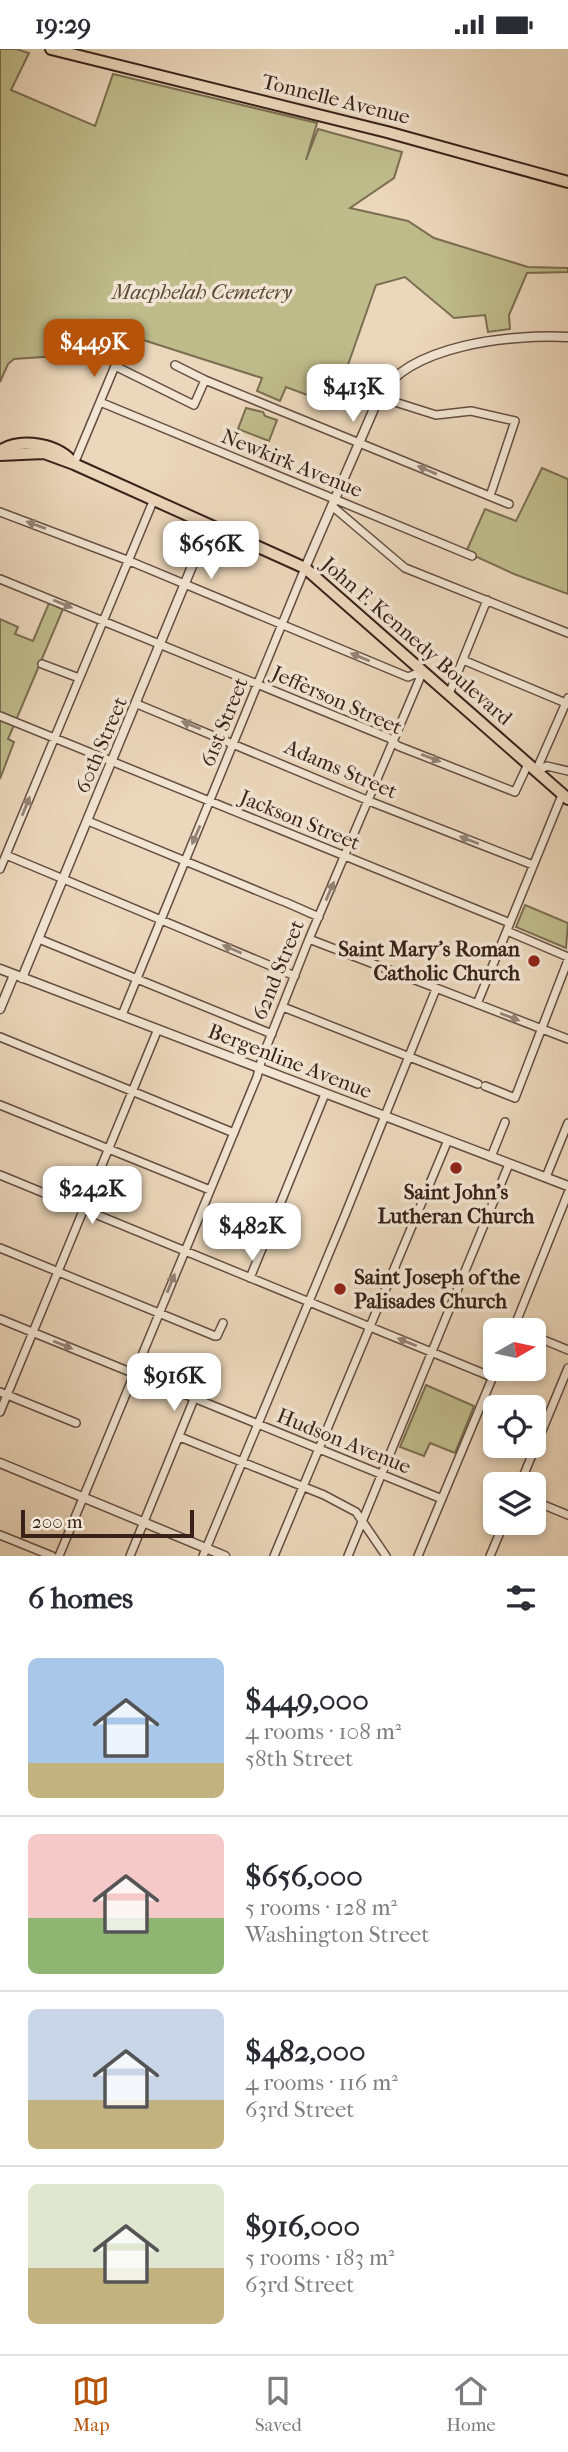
<!DOCTYPE html>
<meta charset="utf-8">
<style>
:root{--surface:#fff;--page:#f2f2f3;--text:#2b2b33;--muted:#7c7c81;--line:#e1e1e2;--accent:#b45309}
body{margin:0;font-family:"IM FELL French Canon",serif;background:var(--page);color:var(--text);height:100vh;display:flex;flex-direction:column;font-size:26px;white-space:nowrap}
*{box-sizing:border-box;margin:0}
p{font-size:23px;color:var(--muted)}
.icon{flex:none;width:38px;height:38px;fill:none;stroke:currentColor;stroke-width:2;stroke-linecap:round;stroke-linejoin:round}
.map{position:relative;height:1507px;overflow:hidden}
.details{display:flex;flex-direction:column;background:var(--surface);flex:1}
.details>*{flex:none}
.needle{width:46px;rotate:81deg}
.tools{position:absolute;left:483px;top:1269px;display:grid;gap:14px}
.tools a{display:grid;place-items:center;width:63px;height:63px;border-radius:10px;background:var(--surface);box-shadow:0 4px 10px #0003;font-size:35px}
.scale{position:absolute;left:21px;bottom:18px;width:173px;box-sizing:border-box;padding-left:7px;border:4px solid #372119;border-top:0;font-size:19px;line-height:24px;white-space:nowrap;color:#372119;-webkit-text-stroke:5px #f2e5d3;paint-order:stroke}
.price{position:absolute;translate:-50% -60px;padding:0 16px;border-radius:14px;background:#fff;color:#222;font-size:23px;line-height:46px;filter:drop-shadow(0 2px 4px #0008)}
.price::after{content:'';position:absolute;left:50%;top:42px;width:21px;height:16px;margin-left:-10px;background:inherit;clip-path:polygon(0 0,100% 0,50% 100%)}
.price.active{background:var(--accent);color:#fff}
ul{padding:0;list-style:none}
li{display:flex;align-items:center;gap:21px;height:175px;padding:0 28px}
li+li{border-top:2px solid var(--line)}
li span{display:grid;place-items:center;flex:none;width:196px;height:140px;border-radius:10px;color:#555}
li>.icon{margin-inline-start:auto}
span .icon{width:84px;height:84px;fill:#fffc;stroke-width:1}
li b{font-size:30px}
h2{display:flex;justify-content:space-between;align-items:center;height:84px;padding:0 28px;font-size:30px}
.status{display:flex;justify-content:space-between;align-items:center;height:49px;padding:0 35px;background:var(--surface);direction:ltr}
.status svg{height:19px;fill:currentColor}
.menu{display:flex;justify-content:space-around;align-items:center;height:98px;border-top:2px solid var(--line);background:var(--surface);font-size:19px;color:var(--muted)}
.menu a{display:grid;justify-items:center;gap:4px}
.menu .active{color:var(--accent)}
.map>svg:first-child{display:block}
.green{fill:#bfbc8b;stroke:#7b6e52;stroke-width:2}
.lines{fill:none;stroke-linecap:round;stroke-linejoin:round}
.minor-casing{stroke:#644e42;stroke-width:10}
.tertiary-casing{stroke:#644e42;stroke-width:11}
.primary-casing{stroke:#372119;stroke-width:14}
.minor{stroke:#f2e5d3;stroke-width:7}
.tertiary{stroke:#f2e5d3;stroke-width:8}
.primary{stroke:#ebd7bb;stroke-width:10}
.oneway{fill:#948376}
.poi-dot{fill:#8f2418;stroke:#f2e5d3;stroke-width:2.5}
.labels{text-anchor:middle;dominant-baseline:central;stroke-width:7;stroke-linejoin:round;paint-order:stroke}
.street-label{font-size:21px;fill:#372119;stroke:#f2e5d3}
.park-label{font-size:21px;font-style:italic;fill:#594836;stroke:#f2e5d3}
.poi-label{font-size:21px;font-weight:bold;fill:#372119;stroke:#f2e5d3;text-anchor:end}
</style>
<div class="status"><b>19:29</b><svg viewBox="0 0 49 12"><path d="M0 12V9h3v3zM5 12V6h3v6zM10 12V3h3v9zM15 12V0h3v12zM26 1h20v11H26zM47 4h2v5h-2z"/></svg></div>
<div class="map">
<svg width="568" height="1507" viewBox="0 0 568 1507">
<rect width="100%" height="100%" fill="#ebd7bb"/>
<filter id="stains"><feTurbulence type="fractalNoise" baseFrequency=".00286" numOctaves="4"/><feColorMatrix values="0 0 0 0 .2 0 0 0 0 .09 0 0 0 0 .02 0 0 0 .5 -.17"/></filter>
<radialGradient id="worn" r=".72"><stop offset=".6" stop-color="#630" stop-opacity="0"/><stop offset="1" stop-color="#630" stop-opacity=".3"/></radialGradient>
<path class="green" d="M0,0H16L29,4L11,41L95,77L113,25L317,74L306,111L318,80L402,103L394,129L350,159L408,172L434,189L528,218L568,219V223L527,224L509,266L510,280L488,283L485,266L454,269L405,228L376,236L336,350L326,353L286,338L280,352L257,342L262,329L137,289L141,287L127,282L115,303L14,310L8,315L0,333Z
M246,359L263,363L265,367L277,371L269,392L238,380Z
M542,419L568,430V545L514,525L466,503L485,460L516,472Z
M49,554L63,560L8,690L14,693L0,730V570L18,578L15,585L33,592Z
M525,856L568,874L566,899L516,878Z
M426,1336L474,1357L455,1404L430,1394L424,1407L400,1398Z"/>
<g class="lines">
<defs>
<path id="minor" d="M175,316L205,331L509,455
M379,348L436,366L471,362L515,372L490,447
M100,353L472,507
M74,415L115,317L194,356L205,331
M332,457L405,519L568,584
M0,463L127,511L408,628L422,622
M0,530L389,689L398,697L515,743L528,715
M463,611L568,655
M42,615L79,629
M449,645L487,551
M137,655L374,754L533,816
M0,667L510,874
M536,722L568,649
M537,722L547,717L568,722
M88,772L282,852
M6,806L295,927
M0,820L154,450
M285,853L319,868
M507,882L568,908
M39,890L272,985
M309,890L568,990
M477,955L562,746
M283,958L478,1035
M122,966L305,519
M0,988L234,1084
M485,1037L515,1049L568,911
M0,1056L210,1141
M491,1108L505,1073
M0,1126L492,1328
M546,1128L568,1074
M0,1199L215,1287H217L223,1274
M250,1229L325,1045
M0,1270L442,1450
M513,1281L568,1144
M534,1287L568,1301
M0,1343L76,1374
M0,1363L158,980
M180,1388L324,1446L356,1463L386,1507
M520,1435L568,1319
M534,1452L568,1466
M0,1486L52,1507
M59,1507L257,1028L262,1009L309,890L423,622
M130,1507L194,1350
M203,1507L345,1166L436,940
M274,1507L448,1091
M348,1507L509,1115
M418,1507L496,1320
M490,1507L504,1474"/>
<path id="tertiary" d="M305,519L379,348C408,295 514,285 568,288
M0,920L568,1137
M22,929L209,476
M0,960L14,926
M0,1414L225,1507"/>
<path id="primary" d="M51,0L387,83L568,133
M0,402C21,388 59,395 74,415
M0,406L44,404L74,415L305,519L568,750"/>
</defs>
<use href="#minor" class="minor-casing"/>
<use href="#tertiary" class="tertiary-casing"/>
<use href="#primary" class="primary-casing"/>
<use href="#minor" class="minor"/>
<use href="#tertiary" class="tertiary"/>
<use href="#primary" class="primary"/>
</g>
<defs><path id="oneway-solid" d="M-6-.8H1V-3.2L6.5 0L1 3.2V.8H-6Z" transform="scale(1.75)"/></defs>
<g class="oneway">
<use href="#oneway-solid" transform="translate(427 421) rotate(-157)"/>
<use href="#oneway-solid" transform="translate(36 476) rotate(-160)"/>
<use href="#oneway-solid" transform="translate(63 555) rotate(22)"/>
<use href="#oneway-solid" transform="translate(360 608) rotate(-158)"/>
<use href="#oneway-solid" transform="translate(191 676) rotate(-158)"/>
<use href="#oneway-solid" transform="translate(431 709) rotate(21)"/>
<use href="#oneway-solid" transform="translate(26 757) rotate(-68)"/>
<use href="#oneway-solid" transform="translate(196 786) rotate(113)"/>
<use href="#oneway-solid" transform="translate(469 791) rotate(-159)"/>
<use href="#oneway-solid" transform="translate(330 842) rotate(-67)"/>
<use href="#oneway-solid" transform="translate(232 900) rotate(-157)"/>
<use href="#oneway-solid" transform="translate(510 968) rotate(21)"/>
<use href="#oneway-solid" transform="translate(171 1234) rotate(-68)"/>
<use href="#oneway-solid" transform="translate(407 1293) rotate(-158)"/>
<use href="#oneway-solid" transform="translate(63 1296) rotate(22)"/>
</g>
<g class="poi-dot">
<circle cx="534" cy="912" r="7"/>
<circle cx="456" cy="1119" r="7"/>
<circle cx="340" cy="1240" r="7"/>
</g>
<g class="labels">
<g class="street-label">
<text transform="translate(336 50) rotate(14)">Tonnelle Avenue</text>
<text transform="translate(292 414) rotate(22)">Newkirk Avenue</text>
<text transform="translate(417 592) rotate(41)">John F. Kennedy Boulevard</text>
<text transform="translate(337 651) rotate(24)">Jefferson Street</text>
<text transform="translate(224 673) rotate(-68)">61st Street</text>
<text transform="translate(101 696) rotate(-67)">60th Street</text>
<text transform="translate(341 720) rotate(23)">Adams Street</text>
<text transform="translate(300 771) rotate(22)">Jackson Street</text>
<text transform="translate(278 921) rotate(-68)">62nd Street</text>
<text transform="translate(290 1012) rotate(21)">Bergenline Avenue</text>
<text transform="translate(344 1392) rotate(22)">Hudson Avenue</text>
</g>
<g class="park-label">
<text x="202" y="243">Macphelah Cemetery</text>
</g>
<g class="poi-label">
<text x="520" y="900">Saint Mary's Roman<tspan x="520" dy="24">Catholic Church</tspan></text>
<text x="456" y="1143" text-anchor="middle">Saint John's<tspan x="456" dy="24">Lutheran Church</tspan></text>
<text x="354" y="1228" text-anchor="start">Saint Joseph of the<tspan x="354" dy="24">Palisades Church</tspan></text>
</g>
</g>
<rect width="100%" height="100%" filter="url(#stains)"/>
<rect width="100%" height="100%" fill="url(#worn)"/>
</svg>
<div class="tools">
<a><svg class="needle" viewBox="-14 -14 28 28"><path d="M0-13l5 13h-10z" fill="#e53935"/><path d="M0 13l5-13h-10z" fill="#7c7c81"/></svg></a>
<a><svg class="icon" aria-label="locate" viewBox="0 0 24 24"><circle cx="12" cy="12" r="6"/><path d="M12 2v4M12 18v4M2 12h4M18 12h4"/></svg></a>
<a><svg class="icon" aria-label="layers" viewBox="0 0 24 24"><path d="M12 4l9 5-9 5-9-5zM3 14l9 5 9-5"/></svg></a>
</div>
<div class="scale">200 m</div>
<b class="price active" style="left:94px;top:330px">$449K</b>
<b class="price" style="left:353px;top:375px">$413K</b>
<b class="price" style="left:211px;top:532px">$656K</b>
<b class="price" style="left:92px;top:1177px">$242K</b>
<b class="price" style="left:252px;top:1214px">$482K</b>
<b class="price" style="left:174px;top:1364px">$916K</b>
</div>
<section class="details">
<h2>6 homes<svg class="icon" aria-label="filters" viewBox="0 0 24 24"><path d="M4 7h16M4 17h16"/><circle cx="9" cy="7" r="2"/><circle cx="15" cy="17" r="2"/></svg></h2>
<ul>
<li><span style="background:linear-gradient(#a9c7e8 75%,#c2b280 0)"><svg class="icon" aria-label="home" viewBox="0 0 24 24"><path d="M3 11l9-7 9 7M6 9v11h12V9"/></svg></span><div><b>$449,000</b><p>4 rooms · 108 m²</p><p>58th Street</p></div></li>
<li><span style="background:linear-gradient(#f6c9c9 60%,#8fb573 0)"><svg class="icon" aria-label="home" viewBox="0 0 24 24"><path d="M3 11l9-7 9 7M6 9v11h12V9"/></svg></span><div><b>$656,000</b><p>5 rooms · 128 m²</p><p>Washington Street</p></div></li>
<li><span style="background:linear-gradient(#c9d6e8 65%,#c2b280 0)"><svg class="icon" aria-label="home" viewBox="0 0 24 24"><path d="M3 11l9-7 9 7M6 9v11h12V9"/></svg></span><div><b>$482,000</b><p>4 rooms · 116 m²</p><p>63rd Street</p></div></li>
<li><span style="background:linear-gradient(#dfe7d0 60%,#c2b280 0)"><svg class="icon" aria-label="home" viewBox="0 0 24 24"><path d="M3 11l9-7 9 7M6 9v11h12V9"/></svg></span><div><b>$916,000</b><p>5 rooms · 183 m²</p><p>63rd Street</p></div></li>
</ul>
</section>
<nav class="menu">
<a class="active"><svg class="icon" aria-label="map" viewBox="0 0 24 24"><path d="M3 6l6-2 6 2 6-2v14l-6 2-6-2-6 2zM9 4v14M15 6v14"/></svg>Map</a>
<a><svg class="icon" aria-label="saved" viewBox="0 0 24 24"><path d="M7 4h10v16l-5-4-5 4z"/></svg>Saved</a>
<a><svg class="icon" aria-label="home" viewBox="0 0 24 24"><path d="M3 11l9-7 9 7M6 9v11h12V9"/></svg>Home</a>
</nav>
